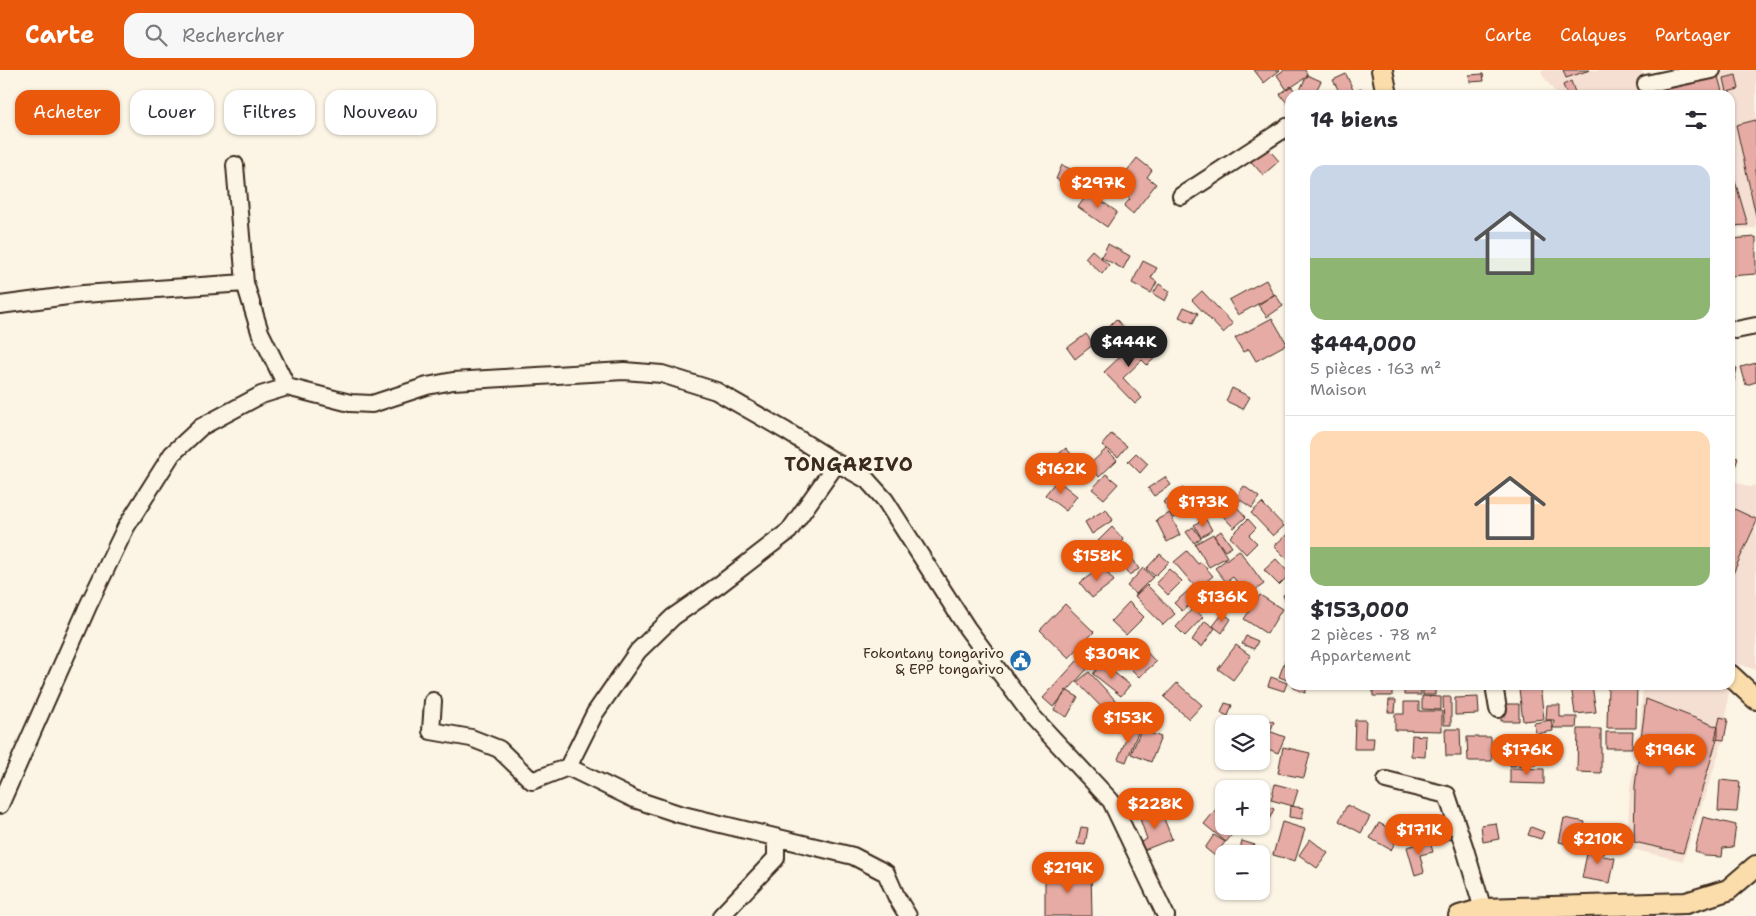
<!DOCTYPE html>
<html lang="fr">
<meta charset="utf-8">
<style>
:root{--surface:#fff;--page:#f7f7f7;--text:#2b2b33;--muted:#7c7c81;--line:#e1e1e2;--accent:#ea580c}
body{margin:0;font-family:"Shantell Sans",sans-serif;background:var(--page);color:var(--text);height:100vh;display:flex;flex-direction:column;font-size:19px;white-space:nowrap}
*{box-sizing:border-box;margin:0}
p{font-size:16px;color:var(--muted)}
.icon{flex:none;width:28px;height:28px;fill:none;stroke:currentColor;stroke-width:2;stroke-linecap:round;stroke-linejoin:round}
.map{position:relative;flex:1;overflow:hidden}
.side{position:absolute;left:1285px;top:20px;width:450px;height:600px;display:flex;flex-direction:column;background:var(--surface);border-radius:15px;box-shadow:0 1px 4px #0004}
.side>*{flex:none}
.hud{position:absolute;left:15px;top:20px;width:475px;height:45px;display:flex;gap:10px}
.controls{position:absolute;left:1215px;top:645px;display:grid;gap:10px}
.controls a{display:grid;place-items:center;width:55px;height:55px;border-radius:10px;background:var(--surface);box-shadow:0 1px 4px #0004;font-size:25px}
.price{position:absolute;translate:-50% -42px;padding:0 11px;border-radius:18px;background:var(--accent);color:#fff;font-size:16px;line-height:32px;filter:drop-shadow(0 1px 2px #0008)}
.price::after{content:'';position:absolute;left:50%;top:30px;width:15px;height:11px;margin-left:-8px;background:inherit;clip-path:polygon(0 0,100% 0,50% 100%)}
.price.selected{background:#222;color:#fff}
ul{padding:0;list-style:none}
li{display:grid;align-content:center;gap:10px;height:265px;padding:0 25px}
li+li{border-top:1px solid var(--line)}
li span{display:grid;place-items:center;height:155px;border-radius:15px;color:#555}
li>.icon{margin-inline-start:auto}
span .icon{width:90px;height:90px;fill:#fffc;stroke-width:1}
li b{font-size:21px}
h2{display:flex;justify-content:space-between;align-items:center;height:60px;padding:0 25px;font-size:21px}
.tag{padding:0 18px;border-radius:15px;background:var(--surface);box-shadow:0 1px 4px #0004;font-size:18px;line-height:45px}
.tag.selected{background:var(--accent);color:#fff}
header{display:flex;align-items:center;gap:30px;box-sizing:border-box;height:70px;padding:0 25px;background:var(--accent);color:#fff}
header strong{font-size:24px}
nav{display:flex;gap:28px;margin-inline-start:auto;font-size:18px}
.search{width:350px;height:45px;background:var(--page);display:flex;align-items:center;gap:12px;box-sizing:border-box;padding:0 18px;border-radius:15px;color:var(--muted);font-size:19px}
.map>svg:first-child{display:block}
.built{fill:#f5dfd2}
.building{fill:#e6aba4;stroke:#3b2a1e}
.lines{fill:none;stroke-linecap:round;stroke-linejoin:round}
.minor-casing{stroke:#3b2a1e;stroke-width:20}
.major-casing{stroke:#3b2a1e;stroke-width:24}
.minor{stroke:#fcf5e5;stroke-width:16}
.major{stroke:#fbddab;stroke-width:20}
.labels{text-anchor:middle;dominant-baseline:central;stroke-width:5;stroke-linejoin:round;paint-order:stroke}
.poi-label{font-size:14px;fill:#3b2a1e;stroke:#fcf5e5;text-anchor:end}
.district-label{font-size:19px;font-weight:bold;letter-spacing:1px;fill:#3b2a1e;stroke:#fcf5e5}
</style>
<header>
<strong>Carte</strong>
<div class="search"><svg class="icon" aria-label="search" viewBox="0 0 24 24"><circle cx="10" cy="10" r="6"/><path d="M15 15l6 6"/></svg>Rechercher</div>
<nav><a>Carte</a><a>Calques</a><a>Partager</a></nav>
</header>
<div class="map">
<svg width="1756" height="846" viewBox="0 0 1756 846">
<rect width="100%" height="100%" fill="#fcf5e5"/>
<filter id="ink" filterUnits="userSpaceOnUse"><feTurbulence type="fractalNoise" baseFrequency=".02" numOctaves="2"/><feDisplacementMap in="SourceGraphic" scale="10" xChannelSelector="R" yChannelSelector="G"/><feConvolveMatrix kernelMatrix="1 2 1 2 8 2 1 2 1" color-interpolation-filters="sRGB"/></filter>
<g filter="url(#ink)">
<path class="built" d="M1541,0H1642L1644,12L1695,0H1756V158L1730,159V25H1557L1543,6Z
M1730,409L1749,417L1756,415V600L1732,592L1730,606Z
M1643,615H1729L1724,668L1683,791L1627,778L1630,718L1639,671Z"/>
<path class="building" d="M1254,0H1280L1264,13Z
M1284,0H1305L1308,6L1287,20L1277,5Z
M1563,0H1590L1566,8Z
M1717,3L1723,25H1631Z
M1346,4L1354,22L1361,19L1364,25H1341L1333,10Z
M1483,4L1484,11L1470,12L1469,5Z
M1307,5L1321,11L1314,25H1306L1299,22Z
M1736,5L1739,19L1727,22L1724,8Z
M1571,11L1576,25H1567L1563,15Z
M1291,16L1298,25H1290V37L1280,24Z
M1756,50V146L1736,55Z
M1262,72L1279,91L1263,105L1246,86Z
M1137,88L1152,100L1147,107L1156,114L1133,144L1124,136L1130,129L1114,117Z
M1062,95L1087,107L1081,120L1056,109Z
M1735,111L1748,155L1730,156V112Z
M1089,122L1117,142L1107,157L1078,137Z
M1756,167V204L1730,206V169Z
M1108,174L1130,186L1123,199L1101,187Z
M1092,180L1109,195L1102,204L1085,188Z
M1143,191L1157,198L1151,208L1157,212L1151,223L1132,213Z
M1266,210L1274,225L1238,245L1229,230Z
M1159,214L1170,221L1165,231L1153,224Z
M1202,221L1233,254L1223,263L1192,230Z
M1275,224L1283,236L1267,247L1258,235Z
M1184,237L1198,243L1193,253L1179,247Z
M1272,248L1287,274L1256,291L1249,279L1243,282L1235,268Z
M1116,249L1126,260L1115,270L1106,259Z
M1086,264L1094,274L1075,289L1067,278Z
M1139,269L1156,287L1147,295L1142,290L1123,308L1142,328L1135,334L1104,302Z
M1756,293V312L1746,315L1741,297Z
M1730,296L1737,298L1733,315L1730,314Z
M1232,318L1250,327L1243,339L1226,331Z
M1111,364L1127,376L1118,387L1102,375Z
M1066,378L1073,386L1062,395L1055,387Z
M1106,379L1117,390L1099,407L1089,395Z
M1136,383L1148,394L1140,403L1128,391Z
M1730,386L1738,388L1734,401L1730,399Z
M1106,404L1118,414L1104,429L1092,419Z
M1165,407L1171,415L1154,426L1148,418Z
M1057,410L1077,426L1066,441L1045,425Z
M1244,416L1259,427L1252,438L1236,427Z
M1183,418L1195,434L1175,448L1163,432Z
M1233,433L1246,447L1234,458L1221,444Z
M1262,433L1284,456L1273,466L1251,443Z
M1730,437L1756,449V453L1730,510Z
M1106,439L1113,450L1092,464L1085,452Z
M1170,443L1180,465L1167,472L1156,450Z
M1205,448L1212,460L1201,467L1194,455Z
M1248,449L1256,458L1249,465L1257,473L1246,484L1230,467Z
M1112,457L1124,470L1110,483L1098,471Z
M1193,457L1201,468L1194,473L1186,462Z
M1221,461L1232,477L1225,481L1214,466Z
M1213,464L1227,487L1209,497L1195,474Z
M1286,465L1290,470V490L1289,491L1274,476Z
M1239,480L1264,514L1247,526L1233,507L1226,512L1215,498Z
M1128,481L1139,499L1129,505L1118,488Z
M1187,481L1198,494L1201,492L1213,506L1197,519L1174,492Z
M1160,484L1169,492L1155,506L1146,499Z
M1276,489L1290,504L1279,515L1264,500Z
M1102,496L1114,511L1092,528L1080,513Z
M1143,498L1153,507L1136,524L1127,516Z
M1169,499L1182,511L1168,525L1156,513Z
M1147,515L1175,544L1163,555L1135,526Z
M1189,520L1197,529L1182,541L1174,533Z
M1232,522L1243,530L1235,540L1225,532Z
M1290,522V539L1289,540L1283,525Z
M1260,525L1282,539L1267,564L1244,549Z
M1129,532L1144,547L1126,565L1111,551Z
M1065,534L1094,562L1069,588L1040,560Z
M1193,538L1203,547L1185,566L1176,557Z
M1223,543L1231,549L1222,563L1213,556Z
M1205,551L1215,558L1202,577L1192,570Z
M1246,566L1258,571L1254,579L1242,574Z
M1236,575L1251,586L1233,610L1218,599Z
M1143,578L1156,592L1139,607L1126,594Z
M1088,579L1097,588L1053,637L1043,628Z
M1113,582L1126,590L1119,600L1107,592Z
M1287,585L1290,586V611L1279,607Z
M1102,593L1130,615L1121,626L1093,604Z
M1089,602L1117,632L1106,642L1077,612Z
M1271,607L1287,613L1284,621L1268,616Z
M1177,613L1202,635L1189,649L1164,627Z
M1294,615H1308L1305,623L1293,618Z
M1373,615H1392V626H1373Z
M1404,615H1421V625H1404Z
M1423,615H1435V625H1423Z
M1571,615H1592L1596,642L1575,644Z
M1608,615H1637L1636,658H1607Z
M1540,616L1544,649L1523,651L1519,619Z
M1066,620L1078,627L1067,647L1054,640Z
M1422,626L1441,627V640L1422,639Z
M1443,627H1451V655H1444Z
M1478,627L1479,644L1455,645V628Z
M1646,629L1718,657V666L1683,783L1634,772L1635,716Z
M1389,630H1396L1395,642H1388Z
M1404,632H1419V641H1442V661L1395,660V644H1404Z
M1133,633L1149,639L1143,654L1127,648Z
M1225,633L1232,635L1228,646L1221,643Z
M1501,634H1519V651H1501Z
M1547,635H1560V647H1577L1576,658H1553L1554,650H1546Z
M1720,647L1728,649L1724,670L1715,669Z
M1263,648L1274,652L1269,664L1261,661Z
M1355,650H1366L1365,668H1374L1373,679H1354Z
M1551,650L1553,661L1536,664L1534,653Z
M1131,657L1139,660L1126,692L1118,689Z
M1445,659H1460L1461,686H1446Z
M1578,659H1601V703L1577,702Z
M1141,660L1161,667L1151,692L1131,684Z
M1269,661L1285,667L1278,683L1263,677Z
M1606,662H1633L1632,678H1606Z
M1412,665L1426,666L1425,687L1411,686Z
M1467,667H1491L1492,691H1468Z
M1510,674H1537V695L1510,696Z
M1283,677L1310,683L1304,708L1278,703Z
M1510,698L1544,699V714L1510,713Z
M1720,710L1740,712L1737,742L1718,741Z
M1275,714L1298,720L1293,736L1271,730Z
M1221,733L1224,735V756H1239L1226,772L1204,754Z
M1261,733L1274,739L1266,756L1261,754Z
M1347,735L1370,747L1361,763L1339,751Z
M1290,736L1304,738L1302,749L1289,747Z
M1161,741L1172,769L1144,780L1141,772L1147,769L1140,749Z
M1448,747L1453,769L1431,773L1426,751Z
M1703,747L1736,755L1733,777L1723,778L1722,787L1705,786L1695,781Z
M1564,748L1585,752L1580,777L1559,772Z
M1282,752L1305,759L1295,791L1273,785Z
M1379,753L1400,764L1391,780L1370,768Z
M1496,753L1499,769L1483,772L1481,755Z
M1081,757L1088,758L1085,775L1077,774Z
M1531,757L1544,762L1541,769L1528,765Z
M1214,765L1225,772L1215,786L1205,778Z
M1310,769L1328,783L1317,798L1299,785Z
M1242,771L1255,775L1252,784H1239Z
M1430,771L1433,782L1420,785L1424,802L1415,805L1407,777Z
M1589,774L1604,777L1603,786L1615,788L1610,813L1582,808Z
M1091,801L1092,846H1045V802Z"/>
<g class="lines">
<defs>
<path id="minor" d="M1646,14L1712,0
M235,95L245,213L260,262L287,317
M1181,126L1287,57L1290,59
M0,235L83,224L245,213
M1730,259L1736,260L1756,256
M1494,615L1498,639
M433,631L431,661L471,668L499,679L532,711L568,697L595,643L638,581L673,547L719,515L789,461L837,393
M568,697L634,729L679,744L853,786L886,803L897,828L908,846
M1386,710L1447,725L1465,779L1485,846
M0,735L88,536L126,457L172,384L201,357L261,325L287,317L350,333L372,334L427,316L453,311L624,301L662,304L716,321L786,361L837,393L867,410L885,430L967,558L1032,646L1111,731L1166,846
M721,846L776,788V768"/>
<path id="major" d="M1382,0L1387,25
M1730,605L1756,629
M1459,846L1483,839L1686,833L1728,820L1756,796"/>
</defs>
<use href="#minor" class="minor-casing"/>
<use href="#major" class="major-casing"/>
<use href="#minor" class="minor"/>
<use href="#major" class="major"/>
</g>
</g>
<defs>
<symbol id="civic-disc" viewBox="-11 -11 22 22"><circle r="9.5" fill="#1f6fb2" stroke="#fcf5e5"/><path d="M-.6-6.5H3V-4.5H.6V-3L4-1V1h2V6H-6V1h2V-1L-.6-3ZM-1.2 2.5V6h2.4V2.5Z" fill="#fff"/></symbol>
</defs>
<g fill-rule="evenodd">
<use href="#civic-disc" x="1008" y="578" width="25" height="25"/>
</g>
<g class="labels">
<g class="poi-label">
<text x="1004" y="583">Fokontany tongarivo<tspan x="1004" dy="16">&amp; EPP tongarivo</tspan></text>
</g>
<g class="district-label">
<text x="849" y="394">TONGARIVO</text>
</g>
</g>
</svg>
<div class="controls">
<a><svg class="icon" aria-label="layers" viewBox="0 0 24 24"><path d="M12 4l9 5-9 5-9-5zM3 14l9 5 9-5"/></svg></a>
<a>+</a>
<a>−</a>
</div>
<b class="price" style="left:1098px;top:139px">$297K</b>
<b class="price selected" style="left:1129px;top:298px">$444K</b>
<b class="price" style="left:1061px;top:425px">$162K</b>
<b class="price" style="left:1203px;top:458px">$173K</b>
<b class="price" style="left:1097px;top:512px">$158K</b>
<b class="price" style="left:1222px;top:553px">$136K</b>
<b class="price" style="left:1112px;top:610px">$309K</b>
<b class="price" style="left:1128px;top:674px">$153K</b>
<b class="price" style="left:1527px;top:706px">$176K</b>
<b class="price" style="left:1670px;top:706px">$196K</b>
<b class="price" style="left:1155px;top:760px">$228K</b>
<b class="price" style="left:1419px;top:786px">$171K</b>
<b class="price" style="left:1598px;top:795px">$210K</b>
<b class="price" style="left:1068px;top:824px">$219K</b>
<div class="hud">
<a class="tag selected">Acheter</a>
<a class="tag">Louer</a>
<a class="tag">Filtres</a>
<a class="tag">Nouveau</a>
</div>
<section class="side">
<h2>14 biens<svg class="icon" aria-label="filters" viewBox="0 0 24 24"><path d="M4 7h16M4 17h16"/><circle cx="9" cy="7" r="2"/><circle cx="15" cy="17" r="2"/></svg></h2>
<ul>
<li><span style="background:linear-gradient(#c9d6e8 60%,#8fb573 0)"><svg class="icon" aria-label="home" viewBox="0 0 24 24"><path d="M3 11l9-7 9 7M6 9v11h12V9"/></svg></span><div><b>$444,000</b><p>5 pièces · 163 m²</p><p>Maison</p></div></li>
<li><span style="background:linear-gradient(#ffd9b3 75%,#8fb573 0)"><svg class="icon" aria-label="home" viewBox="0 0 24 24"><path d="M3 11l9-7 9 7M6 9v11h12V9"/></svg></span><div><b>$153,000</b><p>2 pièces · 78 m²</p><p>Appartement</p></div></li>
</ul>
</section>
</div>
